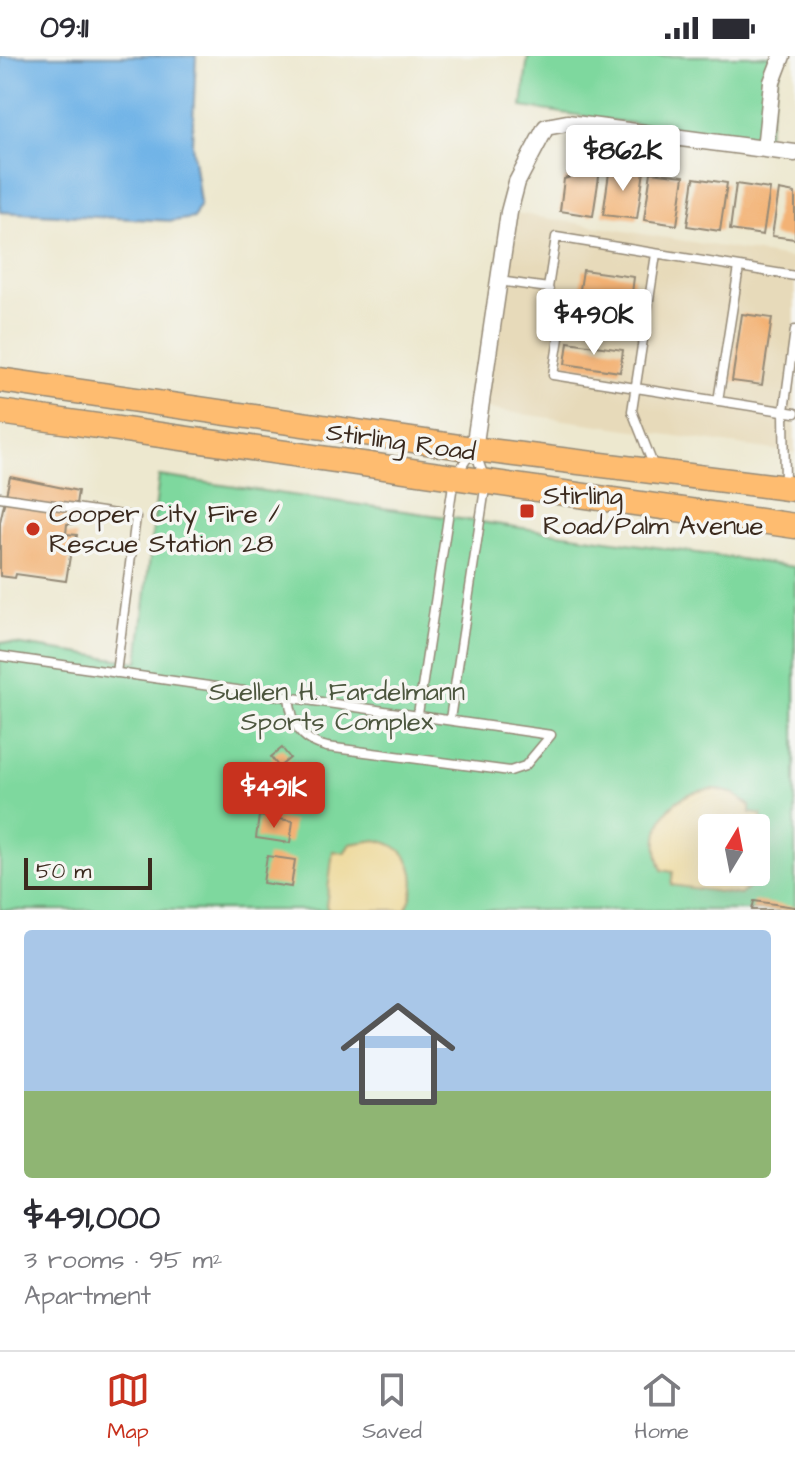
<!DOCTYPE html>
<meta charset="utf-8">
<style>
:root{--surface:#fff;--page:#f7f7f7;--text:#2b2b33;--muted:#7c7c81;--line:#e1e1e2;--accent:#c8321e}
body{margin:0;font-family:"Architects Daughter",sans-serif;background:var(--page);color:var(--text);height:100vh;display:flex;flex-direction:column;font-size:30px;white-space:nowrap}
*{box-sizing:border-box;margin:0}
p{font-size:26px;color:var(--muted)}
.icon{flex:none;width:44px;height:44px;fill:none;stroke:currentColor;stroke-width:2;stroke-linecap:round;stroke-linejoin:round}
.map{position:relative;height:854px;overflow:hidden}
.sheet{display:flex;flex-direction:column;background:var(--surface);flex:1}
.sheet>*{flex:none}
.needle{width:52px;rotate:10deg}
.fabs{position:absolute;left:698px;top:758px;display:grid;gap:16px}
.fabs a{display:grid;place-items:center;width:72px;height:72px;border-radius:8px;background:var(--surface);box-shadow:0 8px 32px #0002;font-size:40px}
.scale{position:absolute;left:24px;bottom:20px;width:128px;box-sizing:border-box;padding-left:8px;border:4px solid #3b2a1e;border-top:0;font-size:22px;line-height:28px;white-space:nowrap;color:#3b2a1e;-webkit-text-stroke:6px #f6f6f2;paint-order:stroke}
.price{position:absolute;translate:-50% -68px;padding:0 18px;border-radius:8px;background:#fff;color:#222;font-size:26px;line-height:52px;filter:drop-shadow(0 2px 4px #0008)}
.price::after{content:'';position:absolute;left:50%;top:48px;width:24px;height:18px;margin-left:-12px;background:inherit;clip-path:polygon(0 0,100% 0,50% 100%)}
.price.on{background:var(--accent);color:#fff}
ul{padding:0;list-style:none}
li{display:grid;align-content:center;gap:16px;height:424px;padding:0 24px}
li+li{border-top:2px solid var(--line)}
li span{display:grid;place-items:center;height:248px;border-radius:8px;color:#555}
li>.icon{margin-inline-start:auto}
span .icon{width:144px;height:144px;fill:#fffc;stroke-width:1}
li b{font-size:34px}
.status{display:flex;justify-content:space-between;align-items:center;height:56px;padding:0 40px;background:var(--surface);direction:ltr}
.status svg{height:22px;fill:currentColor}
.menu{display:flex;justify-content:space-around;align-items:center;height:112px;border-top:2px solid var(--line);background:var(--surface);font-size:22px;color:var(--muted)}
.menu a{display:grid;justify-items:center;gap:4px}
.menu .on{color:var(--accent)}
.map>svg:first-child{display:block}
.built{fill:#e7daba}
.green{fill:#7ed89e;stroke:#5c815e;stroke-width:2;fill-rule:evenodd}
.sand{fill:#eeda9e;stroke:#94825e;stroke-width:2}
.water{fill:#71b4e7;stroke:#566f82;stroke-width:2}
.building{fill:#f3b274}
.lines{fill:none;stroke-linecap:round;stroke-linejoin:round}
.lane-casing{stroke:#948976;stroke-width:11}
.street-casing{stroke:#948976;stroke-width:19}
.primary-casing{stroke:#948976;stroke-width:27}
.lane{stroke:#fff;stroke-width:8}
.street{stroke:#fff;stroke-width:16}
.primary{stroke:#febc70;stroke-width:24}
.poi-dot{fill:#c8321e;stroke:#f6f6f2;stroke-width:3}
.labels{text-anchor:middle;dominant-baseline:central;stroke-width:7;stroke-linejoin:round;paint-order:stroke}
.street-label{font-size:26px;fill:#3b2a1e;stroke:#f6f6f2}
.poi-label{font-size:26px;fill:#3b2a1e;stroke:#f6f6f2;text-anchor:start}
.park-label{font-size:26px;fill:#4c563e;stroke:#f6f6f2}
</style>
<div class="status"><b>09:11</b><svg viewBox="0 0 49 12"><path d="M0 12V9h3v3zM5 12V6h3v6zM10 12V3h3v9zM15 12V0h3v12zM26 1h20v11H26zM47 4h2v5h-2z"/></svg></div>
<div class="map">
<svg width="795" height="854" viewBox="0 0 795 854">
<rect width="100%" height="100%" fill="#f6f6f2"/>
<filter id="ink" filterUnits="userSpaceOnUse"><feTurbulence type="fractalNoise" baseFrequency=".0125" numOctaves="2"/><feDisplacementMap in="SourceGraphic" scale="16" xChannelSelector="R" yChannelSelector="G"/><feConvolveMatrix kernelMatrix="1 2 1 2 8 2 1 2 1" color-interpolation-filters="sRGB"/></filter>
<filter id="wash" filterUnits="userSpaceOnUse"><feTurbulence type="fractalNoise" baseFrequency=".006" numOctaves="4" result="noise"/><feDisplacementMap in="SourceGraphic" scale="32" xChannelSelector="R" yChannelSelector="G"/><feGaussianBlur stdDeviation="1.8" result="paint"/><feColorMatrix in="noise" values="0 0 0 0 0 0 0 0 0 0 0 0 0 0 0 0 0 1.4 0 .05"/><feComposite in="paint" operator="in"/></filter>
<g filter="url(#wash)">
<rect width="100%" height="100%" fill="#ede8cf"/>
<path class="built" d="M509,156L795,203V397L480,352Z"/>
<path class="green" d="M528,0H782L765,87L522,51Z
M159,420L795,511V854H0V586L138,606ZM712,772H756V816H712Z"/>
<path class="sand" d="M716,733L734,738L750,750V757L762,759L756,801V772H712V816H754L752,829L740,839L671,829L673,816L662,814C645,772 670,733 716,733Z
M376,784C413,790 423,825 405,854H329L326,850L333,795L344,797L350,788Z"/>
<path class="water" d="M0,0H196L192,88L200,147L194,162L173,165L0,156Z"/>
<g id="blocks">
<path class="building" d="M575,110L600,114L593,160L560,155L564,123L574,120Z
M610,110L644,115L637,163L603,159Z
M651,116L684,120L677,169L644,164Z
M694,122L727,127L720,175L687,170Z
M736,128L770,133L763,179L730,174Z
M779,134L795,137V183L772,180Z
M583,214L634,221L630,253L578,246Z
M742,258L772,262L762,329L732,325Z
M568,286L623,294L620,316L565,308Z
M10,421L78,435L73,468H67L66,478L77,479L75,495L71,494L66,525L16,518L15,522L0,520V466Z
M282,692L290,702L279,711L271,701Z
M259,760L293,765L290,787L256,782Z
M267,800L295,804L291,831L263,827Z
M754,845L795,851V854H752Z"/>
</g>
</g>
<g filter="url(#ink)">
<use href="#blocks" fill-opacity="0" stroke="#948976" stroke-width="2"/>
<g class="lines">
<defs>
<path id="lane" d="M795,220L556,181L548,232L562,263L553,319L795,357
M499,225L548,232
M562,263L644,278
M718,345L739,211
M654,411L632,355L656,198
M785,429L784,355L795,274
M0,441L136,461L116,617
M0,600L551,679L525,710L510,715L327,691C299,684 292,667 289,641
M418,658L454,422L472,395
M450,663L486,426L475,396"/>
<path id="street" d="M765,93L772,26L782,0
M474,393L509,156L517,126L546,71L567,67L795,97"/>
<path id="primary" d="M0,324L474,393L795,433
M0,356L795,470"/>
</defs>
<use href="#lane" class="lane-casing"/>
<use href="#street" class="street-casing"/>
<use href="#primary" class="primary-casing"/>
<use href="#lane" class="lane"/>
<use href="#street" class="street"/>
<use href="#primary" class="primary"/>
</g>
</g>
<g class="poi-dot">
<rect x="519" y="447" width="16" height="16" rx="4"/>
<circle cx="33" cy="473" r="8"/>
</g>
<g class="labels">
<g class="street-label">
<text transform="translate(401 386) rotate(8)">Stirling Road</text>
</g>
<g class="poi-label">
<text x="543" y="440">Stirling<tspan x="543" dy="30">Road/Palm Avenue</tspan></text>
<text x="49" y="458">Cooper City Fire /<tspan x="49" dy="30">Rescue Station 28</tspan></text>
</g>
<g class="park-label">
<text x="337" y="636">Suellen H. Fardelmann<tspan x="337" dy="30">Sports Complex</tspan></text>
</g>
</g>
</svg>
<div class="fabs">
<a><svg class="needle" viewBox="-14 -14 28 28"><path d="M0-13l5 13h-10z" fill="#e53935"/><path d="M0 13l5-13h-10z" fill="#7c7c81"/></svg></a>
</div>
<div class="scale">50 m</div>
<b class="price" style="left:623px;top:137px">$862K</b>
<b class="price" style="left:594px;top:301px">$490K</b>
<b class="price on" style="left:274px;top:774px">$491K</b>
</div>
<section class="sheet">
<ul>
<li><span style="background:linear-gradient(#a9c7e8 65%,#8fb573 0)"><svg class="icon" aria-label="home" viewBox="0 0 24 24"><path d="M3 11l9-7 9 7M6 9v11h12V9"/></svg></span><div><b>$491,000</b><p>3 rooms · 95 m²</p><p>Apartment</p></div></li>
</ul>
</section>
<nav class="menu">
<a class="on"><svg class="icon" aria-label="map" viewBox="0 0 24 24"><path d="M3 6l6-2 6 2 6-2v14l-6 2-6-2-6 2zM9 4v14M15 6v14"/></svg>Map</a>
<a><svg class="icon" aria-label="saved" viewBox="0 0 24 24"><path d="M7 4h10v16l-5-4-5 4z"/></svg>Saved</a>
<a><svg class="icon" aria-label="home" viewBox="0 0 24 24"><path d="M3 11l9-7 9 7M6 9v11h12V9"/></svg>Home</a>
</nav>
